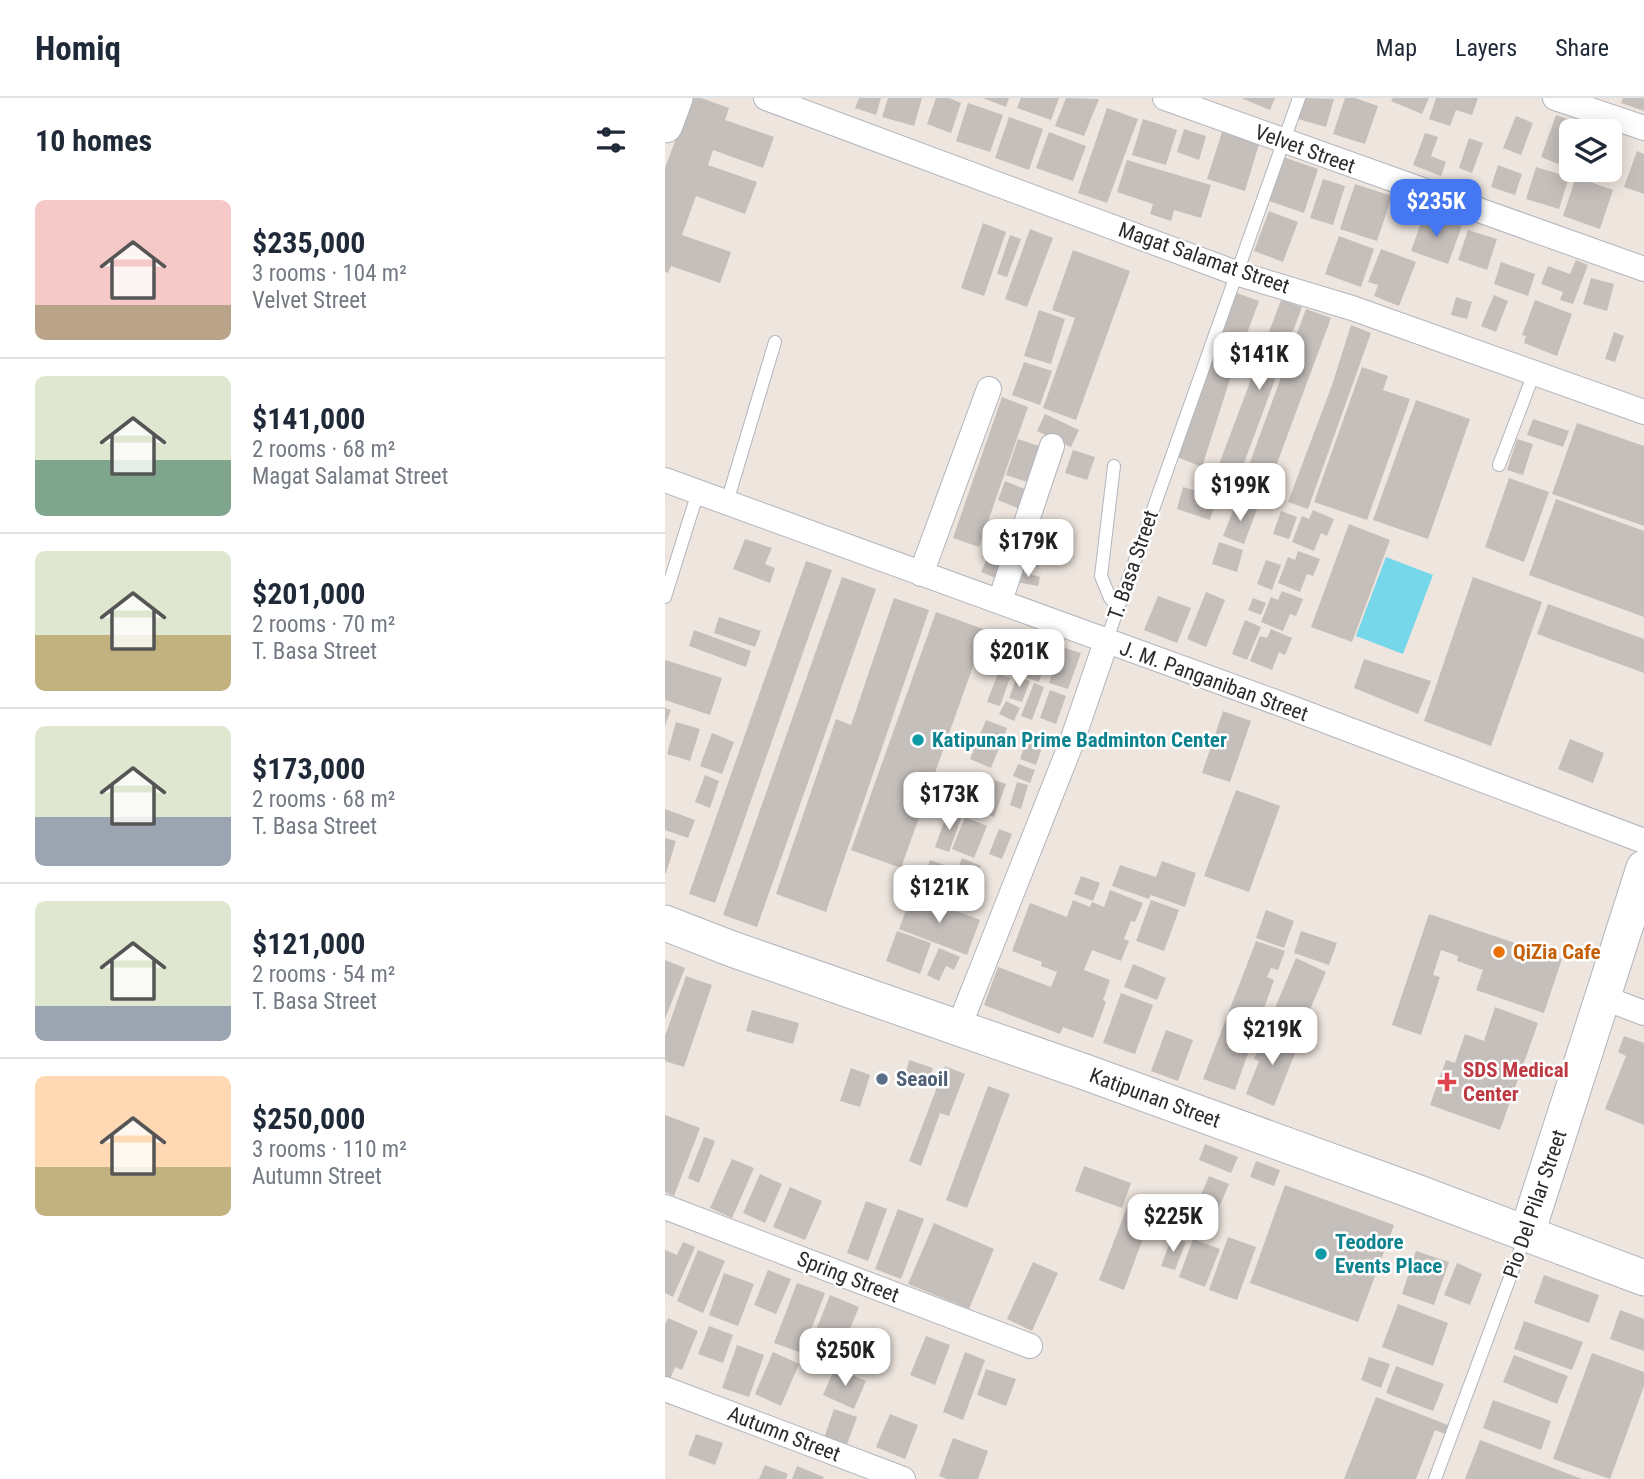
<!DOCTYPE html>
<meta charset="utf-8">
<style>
:root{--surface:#fff;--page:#f6f6f7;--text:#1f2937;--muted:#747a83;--line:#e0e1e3;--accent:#4577f3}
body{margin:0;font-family:"Roboto Condensed",sans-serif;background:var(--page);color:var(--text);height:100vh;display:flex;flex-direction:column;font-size:26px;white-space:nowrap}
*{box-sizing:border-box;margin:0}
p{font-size:23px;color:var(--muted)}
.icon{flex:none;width:38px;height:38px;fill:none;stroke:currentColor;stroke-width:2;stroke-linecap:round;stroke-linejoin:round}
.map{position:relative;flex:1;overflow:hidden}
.side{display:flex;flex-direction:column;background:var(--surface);width:665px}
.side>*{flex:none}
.tools{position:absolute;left:894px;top:21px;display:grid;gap:14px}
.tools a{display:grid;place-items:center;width:63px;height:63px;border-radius:10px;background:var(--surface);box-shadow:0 4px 18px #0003;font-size:35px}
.price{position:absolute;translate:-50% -60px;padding:0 16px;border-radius:14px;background:#fff;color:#222;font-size:23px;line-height:46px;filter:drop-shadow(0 2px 4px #0008)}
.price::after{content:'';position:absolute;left:50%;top:42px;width:21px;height:16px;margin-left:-10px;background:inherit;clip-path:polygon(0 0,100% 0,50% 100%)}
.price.selected{background:var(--accent);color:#fff}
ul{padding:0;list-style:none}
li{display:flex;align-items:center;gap:21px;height:175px;padding:0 35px}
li+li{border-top:2px solid var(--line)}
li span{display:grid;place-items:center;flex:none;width:196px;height:140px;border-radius:10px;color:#555}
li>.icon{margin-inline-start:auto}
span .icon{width:84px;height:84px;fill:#fffc;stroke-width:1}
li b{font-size:30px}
h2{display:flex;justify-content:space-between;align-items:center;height:84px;padding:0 35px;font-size:30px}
header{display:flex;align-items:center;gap:42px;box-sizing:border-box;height:98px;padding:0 35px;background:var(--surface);border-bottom:2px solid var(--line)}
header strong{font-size:33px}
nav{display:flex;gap:38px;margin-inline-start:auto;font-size:24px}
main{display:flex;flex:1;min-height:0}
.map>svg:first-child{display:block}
.water{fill:#76d7ea}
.building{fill:#c5bfbb}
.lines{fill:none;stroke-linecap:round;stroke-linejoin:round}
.lane-casing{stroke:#b1b5be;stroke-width:14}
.street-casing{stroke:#b1b5be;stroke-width:26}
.secondary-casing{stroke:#b1b5be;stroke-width:37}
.lane{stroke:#fff;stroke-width:12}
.street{stroke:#fff;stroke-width:24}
.secondary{stroke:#fff;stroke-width:35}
.culture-dot{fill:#0f9aa8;stroke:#fff;stroke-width:2.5}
.food-dot{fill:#e8710a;stroke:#fff;stroke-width:2.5}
.service-dot{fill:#5c6f8a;stroke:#fff;stroke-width:2.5}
.health-dot{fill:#e0444e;stroke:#fff;stroke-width:2.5}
.labels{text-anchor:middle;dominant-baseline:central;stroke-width:5;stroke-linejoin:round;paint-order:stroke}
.street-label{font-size:21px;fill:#2b2b2b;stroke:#fff}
.culture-label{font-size:21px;font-weight:bold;fill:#0d838f;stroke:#fff;text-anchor:start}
.food-label{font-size:21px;font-weight:bold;fill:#c56008;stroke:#fff;text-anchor:start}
.health-label{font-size:21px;font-weight:bold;fill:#be3a42;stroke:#fff;text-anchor:start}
.service-label{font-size:21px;font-weight:bold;fill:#4e5e75;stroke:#fff;text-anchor:start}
</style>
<header>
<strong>Homiq</strong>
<nav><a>Map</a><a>Layers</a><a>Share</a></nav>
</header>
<main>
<section class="side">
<h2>10 homes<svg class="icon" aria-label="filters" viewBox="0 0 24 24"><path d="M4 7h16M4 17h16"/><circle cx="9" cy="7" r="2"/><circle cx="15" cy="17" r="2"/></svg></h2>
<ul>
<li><span style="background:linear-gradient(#f6c9c9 75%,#b9a48a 0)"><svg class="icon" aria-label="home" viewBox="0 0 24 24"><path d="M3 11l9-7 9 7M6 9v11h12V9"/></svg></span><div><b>$235,000</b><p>3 rooms · 104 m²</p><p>Velvet Street</p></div></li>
<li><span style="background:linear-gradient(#dfe7d0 60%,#7fa58c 0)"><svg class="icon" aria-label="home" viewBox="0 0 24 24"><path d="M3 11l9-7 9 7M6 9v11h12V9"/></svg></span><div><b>$141,000</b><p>2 rooms · 68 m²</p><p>Magat Salamat Street</p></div></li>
<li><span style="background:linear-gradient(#dfe7d0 60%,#c2b280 0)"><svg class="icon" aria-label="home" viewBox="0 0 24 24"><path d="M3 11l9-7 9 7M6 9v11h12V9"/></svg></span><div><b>$201,000</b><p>2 rooms · 70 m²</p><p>T. Basa Street</p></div></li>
<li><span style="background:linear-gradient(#dfe7d0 65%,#9aa5b1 0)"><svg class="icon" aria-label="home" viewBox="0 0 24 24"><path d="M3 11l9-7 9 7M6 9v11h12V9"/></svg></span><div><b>$173,000</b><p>2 rooms · 68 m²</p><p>T. Basa Street</p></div></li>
<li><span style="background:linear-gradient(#dfe7d0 75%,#9aa5b1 0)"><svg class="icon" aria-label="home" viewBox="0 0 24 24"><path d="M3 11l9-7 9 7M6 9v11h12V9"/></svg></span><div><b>$121,000</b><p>2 rooms · 54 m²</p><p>T. Basa Street</p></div></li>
<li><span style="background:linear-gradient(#ffd9b3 65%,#c2b280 0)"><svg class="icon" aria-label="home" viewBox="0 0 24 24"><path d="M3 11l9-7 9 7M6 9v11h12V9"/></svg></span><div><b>$250,000</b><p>3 rooms · 110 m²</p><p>Autumn Street</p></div></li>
</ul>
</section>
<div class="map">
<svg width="979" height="1381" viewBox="0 0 979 1381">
<rect width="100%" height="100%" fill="#ede5de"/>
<path class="water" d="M721,459L768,477L738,556L691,538Z"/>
<path class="building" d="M26,0H36L64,10L60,22L109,39L98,70L48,52L43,67L92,84L80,116L31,98L17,137L66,154L55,185L6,168L3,175L0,174V70Z
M194,0H216L211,17L190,10Z
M223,0H257L249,28L217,19Z
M271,0H284L296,5L286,35L262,26Z
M318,0H344L341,9Z
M356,0H394L386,22L352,10Z
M401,0L434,1L419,38L390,28Z
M576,0H610L605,12Z
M639,0L669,1L661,29L633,21Z
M680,0H690L713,8L700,46L668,36Z
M728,0H764L757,16L726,3Z
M771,0H813L807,17L791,12L785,28L764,21Z
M958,0H979V13L956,5Z
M303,5L338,17L325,54L291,43Z
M442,10L473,21L442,105L413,95Z
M891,17L925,29L924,33H906V71L876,59Z
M851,18L868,25L856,57L838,50Z
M344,19L378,31L364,72L330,60Z
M478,21L512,32L501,67L467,57Z
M519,31L541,38L534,62L512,54Z
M384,34L421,48L408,83L371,70Z
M557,34L594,46L580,93L542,81Z
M760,35L773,39L766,58L781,64L776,78L748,67Z
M804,40L818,45L807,75L794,70Z
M972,53L979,56V96L959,89Z
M618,59L653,71L639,115L604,103Z
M462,62L546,87L536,120L509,112L506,123L485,116L488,106L452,94Z
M833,67L857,76L850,97L826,89Z
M871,69L904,79L894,111L861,101Z
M911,79L948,92L935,131L898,118Z
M658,81L680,88L668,127L645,120Z
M690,86L727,98L712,143L675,131Z
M604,113L633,124L618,164L589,153Z
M759,116L797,128L783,166L746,153Z
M318,125L341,134L319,198L296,190Z
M365,131L388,140L362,209L340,201Z
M803,132L832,141L822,172L793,162Z
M345,137L356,141L342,179L332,176Z
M674,138L709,151L696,189L660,176Z
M716,151L751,164L734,208L709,198L713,187L703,184Z
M408,152L465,173L411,322L378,310L410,220L387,212Z
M911,162L923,167L908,206L895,202L898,194L876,186L883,168L905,176Z
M836,164L870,176L863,198L829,186Z
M926,180L949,186L942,213L918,206Z
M569,194L594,203L565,281L537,369L512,359Z
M829,197L843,203L831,234L816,228Z
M791,199L807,204L802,221L786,217Z
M616,202L637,209L572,384L550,377Z
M870,202L907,216L892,258L859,245L861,238L857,237Z
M641,211L666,220L601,395L577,386Z
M374,212L400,221L386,266L359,258Z
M686,227L706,235L643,411L623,404L667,287Z
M949,234L959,238L950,264L940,261Z
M359,264L387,273L375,307L347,297Z
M697,269L723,278L718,292L745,301L702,422L649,404Z
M337,299L363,309L314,449L288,440Z
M751,302L805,321L763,441L708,422Z
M380,316L414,332L406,349L372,333Z
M868,321L904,333L898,349L862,337Z
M912,325L979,348V428L887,396Z
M353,341L380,350L368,386L341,377Z
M852,341L868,346L858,377L842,372Z
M408,352L430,359L422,382L400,375Z
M844,380L884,394L859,464L820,449Z
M340,383L370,395L362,414L333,402Z
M518,389L552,399L545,422L512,411Z
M891,401L979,433V519L864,477Z
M572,403L592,411L579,446L558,438Z
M648,412L669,421L662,438L656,435L649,453L627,444L637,418L644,421Z
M616,413L632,419L624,441L608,436Z
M684,426L725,442L687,544L646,529Z
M80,441L107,450L100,466L110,470L105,485L68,471Z
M554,444L578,452L572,474L547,466Z
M365,445L380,450L373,469L358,465Z
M633,453L655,461L648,478L642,476L635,494L613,485L623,459L630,462Z
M325,454L341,461L333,481L316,474Z
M601,462L616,467L607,492L592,486Z
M141,463L167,472L50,805L24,796Z
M354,473L375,479L373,488L351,484Z
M177,479L211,491L92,829L58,817Z
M808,479L877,504L826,648L759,623Z
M617,493L638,501L631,518L625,516L618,533L596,524L606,499L613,502Z
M541,494L560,502L541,549L522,541Z
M493,498L526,510L512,545L479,532Z
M229,500L264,512L161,814L111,796L171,621L186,627Z
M588,500L601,505L596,517L583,512Z
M883,506L979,541V575L872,536Z
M271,514L321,532L236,770L186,752Z
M54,519L96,533L90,549L49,535Z
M580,522L596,529L582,562L567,556Z
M606,531L627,540L620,557L614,554L607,572L585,563L595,538L602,540Z
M29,532L86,553L81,569L24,548Z
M358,533L372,538L368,553L353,548Z
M375,541L387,545L374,584L362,580Z
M346,544L350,546L346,557L342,556Z
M396,549L416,555L403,591L384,585Z
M351,555L364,560L358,575L346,570Z
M699,561L766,583L753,616L689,590Z
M0,562L57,580L45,617L0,602Z
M333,575L345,580L335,608L322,604Z
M352,578L365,583L357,604L344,600Z
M369,585L379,589L367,622L356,618Z
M385,592L401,598L391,626L375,620Z
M341,603L355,610L349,623L334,616Z
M0,610L6,612L0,628Z
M558,613L586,623L565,684L537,675Z
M321,622L342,630L326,670L305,661Z
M11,624L35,631L25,663L2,656Z
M47,635L69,644L57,676L35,668Z
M363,638L379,644L371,667L355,661Z
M905,641L939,655L928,685L893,671Z
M353,666L370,672L365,685L348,678Z
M40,677L54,683L45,710L30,704Z
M309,677L320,681L310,711L298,708Z
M323,680L341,686L329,719L312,713Z
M352,684L363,687L356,711L345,707Z
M293,686L301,689L296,702L288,699Z
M571,692L615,708L584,794L539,778Z
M0,711L30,722L23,740L0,732Z
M283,713L297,718L284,754L270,749Z
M300,719L322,728L309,760L287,751Z
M334,731L347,736L337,761L324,756Z
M0,740L11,743L1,775H0Z
M297,760L316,768L301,806L282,798Z
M265,762L288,770L279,795L257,787Z
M497,763L531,775L520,809L486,797L484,801L447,788L455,767L491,779Z
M416,778L435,785L428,803L409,796Z
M445,792L478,805L470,824L466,823L459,841L464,843L456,863L427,852L419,872L445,882L438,902L441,904L428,940L398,929L395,936L319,907L333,869L386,889L392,874L376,868L377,864L347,853L365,805L402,819L408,802L425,809L427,804L439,809Z
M247,796L315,822L302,857L234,831Z
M486,802L514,812L499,853L471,843Z
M601,812L629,823L619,850L591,840Z
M764,816L897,861L879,915L811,892L818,872L792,863L793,858L776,852L768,877L775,879L756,937L727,927Z
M232,833L266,845L255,876L221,863Z
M636,833L672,845L664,867L629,855Z
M591,843L620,853L613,872L606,870L602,879L609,882L570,992L538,981Z
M274,850L295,859L289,872L281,868L274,883L262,877Z
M631,860L661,874L637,930L607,917Z
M0,862L20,870L0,921Z
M468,866L501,880L492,902L459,889Z
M21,878L47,887L19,969L0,963V938Z
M456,895L488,907L470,956L438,945Z
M830,909L873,925L835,1032L765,1007L781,962L790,965L800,936L819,943Z
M87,912L134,925L128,946L81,933Z
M501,932L528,942L513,983L486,973Z
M600,932L634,945L609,1008L581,996L594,963L589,961Z
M959,938L979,945V1027L940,1011L961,958L953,954Z
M244,962L268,970L262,989L239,982Z
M280,968L300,976L284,1018L275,1015L256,1068L244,1063Z
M186,970L205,977L195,1009L175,1003Z
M323,988L345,996L302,1110L281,1102Z
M0,1017L35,1030L9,1098L0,1094Z
M39,1039L50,1043L34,1085L23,1080Z
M540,1046L573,1059L566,1075L534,1062Z
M67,1061L89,1070L67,1120L45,1110Z
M591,1063L615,1072L609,1088L585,1079Z
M419,1068L466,1085L457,1110L410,1093Z
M95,1076L117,1086L100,1125L78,1115Z
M544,1078L564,1086L551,1117L531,1109Z
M620,1087L729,1127L693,1224L585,1185Z
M125,1089L157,1103L140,1142L108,1129Z
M201,1103L222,1111L203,1163L182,1155Z
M464,1104L488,1113L459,1192L434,1182Z
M233,1111L259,1121L236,1181L210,1171Z
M269,1125L329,1151L304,1211L243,1186Z
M507,1139L521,1144L510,1172L496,1168Z
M563,1139L591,1149L572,1202L544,1192Z
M528,1141L555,1151L540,1189L514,1179Z
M18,1144L30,1149L8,1199L0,1195V1152L12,1157Z
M33,1152L60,1163L38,1215L12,1203Z
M751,1153L784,1164L769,1207L737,1196Z
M368,1164L393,1175L367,1233L342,1221Z
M792,1165L817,1176L805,1207L779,1197Z
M103,1172L126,1181L111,1216L89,1207Z
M59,1175L89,1186L73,1228L44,1217Z
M879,1177L934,1197L924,1225L869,1205Z
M132,1185L160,1195L137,1255L109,1245Z
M165,1197L194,1209L172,1262L144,1250Z
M733,1206L783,1225L768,1268L717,1249Z
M955,1212L979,1221V1253L945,1241Z
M3,1220L33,1233L17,1272L10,1269L5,1281L0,1279V1227Z
M859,1223L918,1244L907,1272L849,1251Z
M44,1228L68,1237L58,1265L33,1256Z
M261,1238L285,1247L270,1287L245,1277Z
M72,1247L99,1257L84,1299L57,1290Z
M108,1254L134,1266L116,1308L90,1296Z
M300,1254L320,1262L298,1322L278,1314Z
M927,1255L979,1274V1288L945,1381L888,1361Z
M849,1257L903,1278L892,1306L838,1284Z
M704,1259L725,1266L716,1290L696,1282Z
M731,1268L779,1286L768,1313L721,1295Z
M170,1270L201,1283L189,1311L158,1297Z
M321,1271L351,1281L341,1308L312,1297Z
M711,1299L783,1327L780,1336L770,1332L751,1381H679Z
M828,1302L886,1323L876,1352L818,1330Z
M169,1311L192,1319L181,1349L159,1340Z
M225,1316L253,1327L240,1361L211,1349Z
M31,1336L58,1345L50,1367L23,1357Z
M288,1340L323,1353L313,1381H282L274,1378Z
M815,1342L917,1381H800Z
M100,1367L123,1376L121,1381H94Z
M132,1368L159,1379L158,1381H127Z"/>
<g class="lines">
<defs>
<path id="lane" d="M834,367L869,275
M449,368L436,478L445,500L453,509
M62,404L110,244
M0,499L33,394
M441,544L634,0
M770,1381L860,1139"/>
<path id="street" d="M101,0L571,175L687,210L979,314
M500,0L979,171
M890,0L979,30
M0,382L624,609L979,743
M256,476L324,291
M335,503L387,348
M937,899L979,915
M293,931L406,646L441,544
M0,1109L365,1248
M0,1291L238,1381"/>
<path id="secondary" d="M0,27L10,0
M0,825L67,851L420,974L751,1094L979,1180
M862,1135L979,770"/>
</defs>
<use href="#lane" class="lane-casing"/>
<use href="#street" class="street-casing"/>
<use href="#secondary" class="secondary-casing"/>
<use href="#lane" class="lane"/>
<use href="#street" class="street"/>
<use href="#secondary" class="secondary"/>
</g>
<g class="culture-dot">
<circle cx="253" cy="642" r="7"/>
<circle cx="656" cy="1156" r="7"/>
</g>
<circle class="food-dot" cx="834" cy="854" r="7"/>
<circle class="service-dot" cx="217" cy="981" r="7"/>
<path class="health-dot" d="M778.5 973.5h7v7h7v7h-7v7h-7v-7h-7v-7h7z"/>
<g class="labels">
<g class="street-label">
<text transform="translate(640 51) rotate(20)">Velvet Street</text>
<text transform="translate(539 160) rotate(19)">Magat Salamat Street</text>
<text transform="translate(468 467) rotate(-71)">T. Basa Street</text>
<text transform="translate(549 583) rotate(20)">J. M. Panganiban Street</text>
<text transform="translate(490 1000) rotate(20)">Katipunan Street</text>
<text transform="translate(870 1106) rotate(-71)">Pio Del Pilar Street</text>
<text transform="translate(183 1179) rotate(21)">Spring Street</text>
<text transform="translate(119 1336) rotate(21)">Autumn Street</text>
</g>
<g class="culture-label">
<text x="267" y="642">Katipunan Prime Badminton Center</text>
<text x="670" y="1144">Teodore<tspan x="670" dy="24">Events Place</tspan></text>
</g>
<g class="food-label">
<text x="848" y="854">QiZia Cafe</text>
</g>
<g class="health-label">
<text x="798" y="972">SDS Medical<tspan x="798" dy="24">Center</tspan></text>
</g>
<g class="service-label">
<text x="231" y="981">Seaoil</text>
</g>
</g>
</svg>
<div class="tools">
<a><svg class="icon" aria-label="layers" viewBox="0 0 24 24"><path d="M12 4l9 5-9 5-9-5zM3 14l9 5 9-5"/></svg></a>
</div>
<b class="price selected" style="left:771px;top:141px">$235K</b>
<b class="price" style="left:594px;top:294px">$141K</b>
<b class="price" style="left:575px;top:425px">$199K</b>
<b class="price" style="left:363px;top:481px">$179K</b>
<b class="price" style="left:354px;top:591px">$201K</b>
<b class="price" style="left:284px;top:734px">$173K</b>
<b class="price" style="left:274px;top:827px">$121K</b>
<b class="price" style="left:607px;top:969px">$219K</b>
<b class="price" style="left:508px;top:1156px">$225K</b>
<b class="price" style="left:180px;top:1290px">$250K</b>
</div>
</main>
